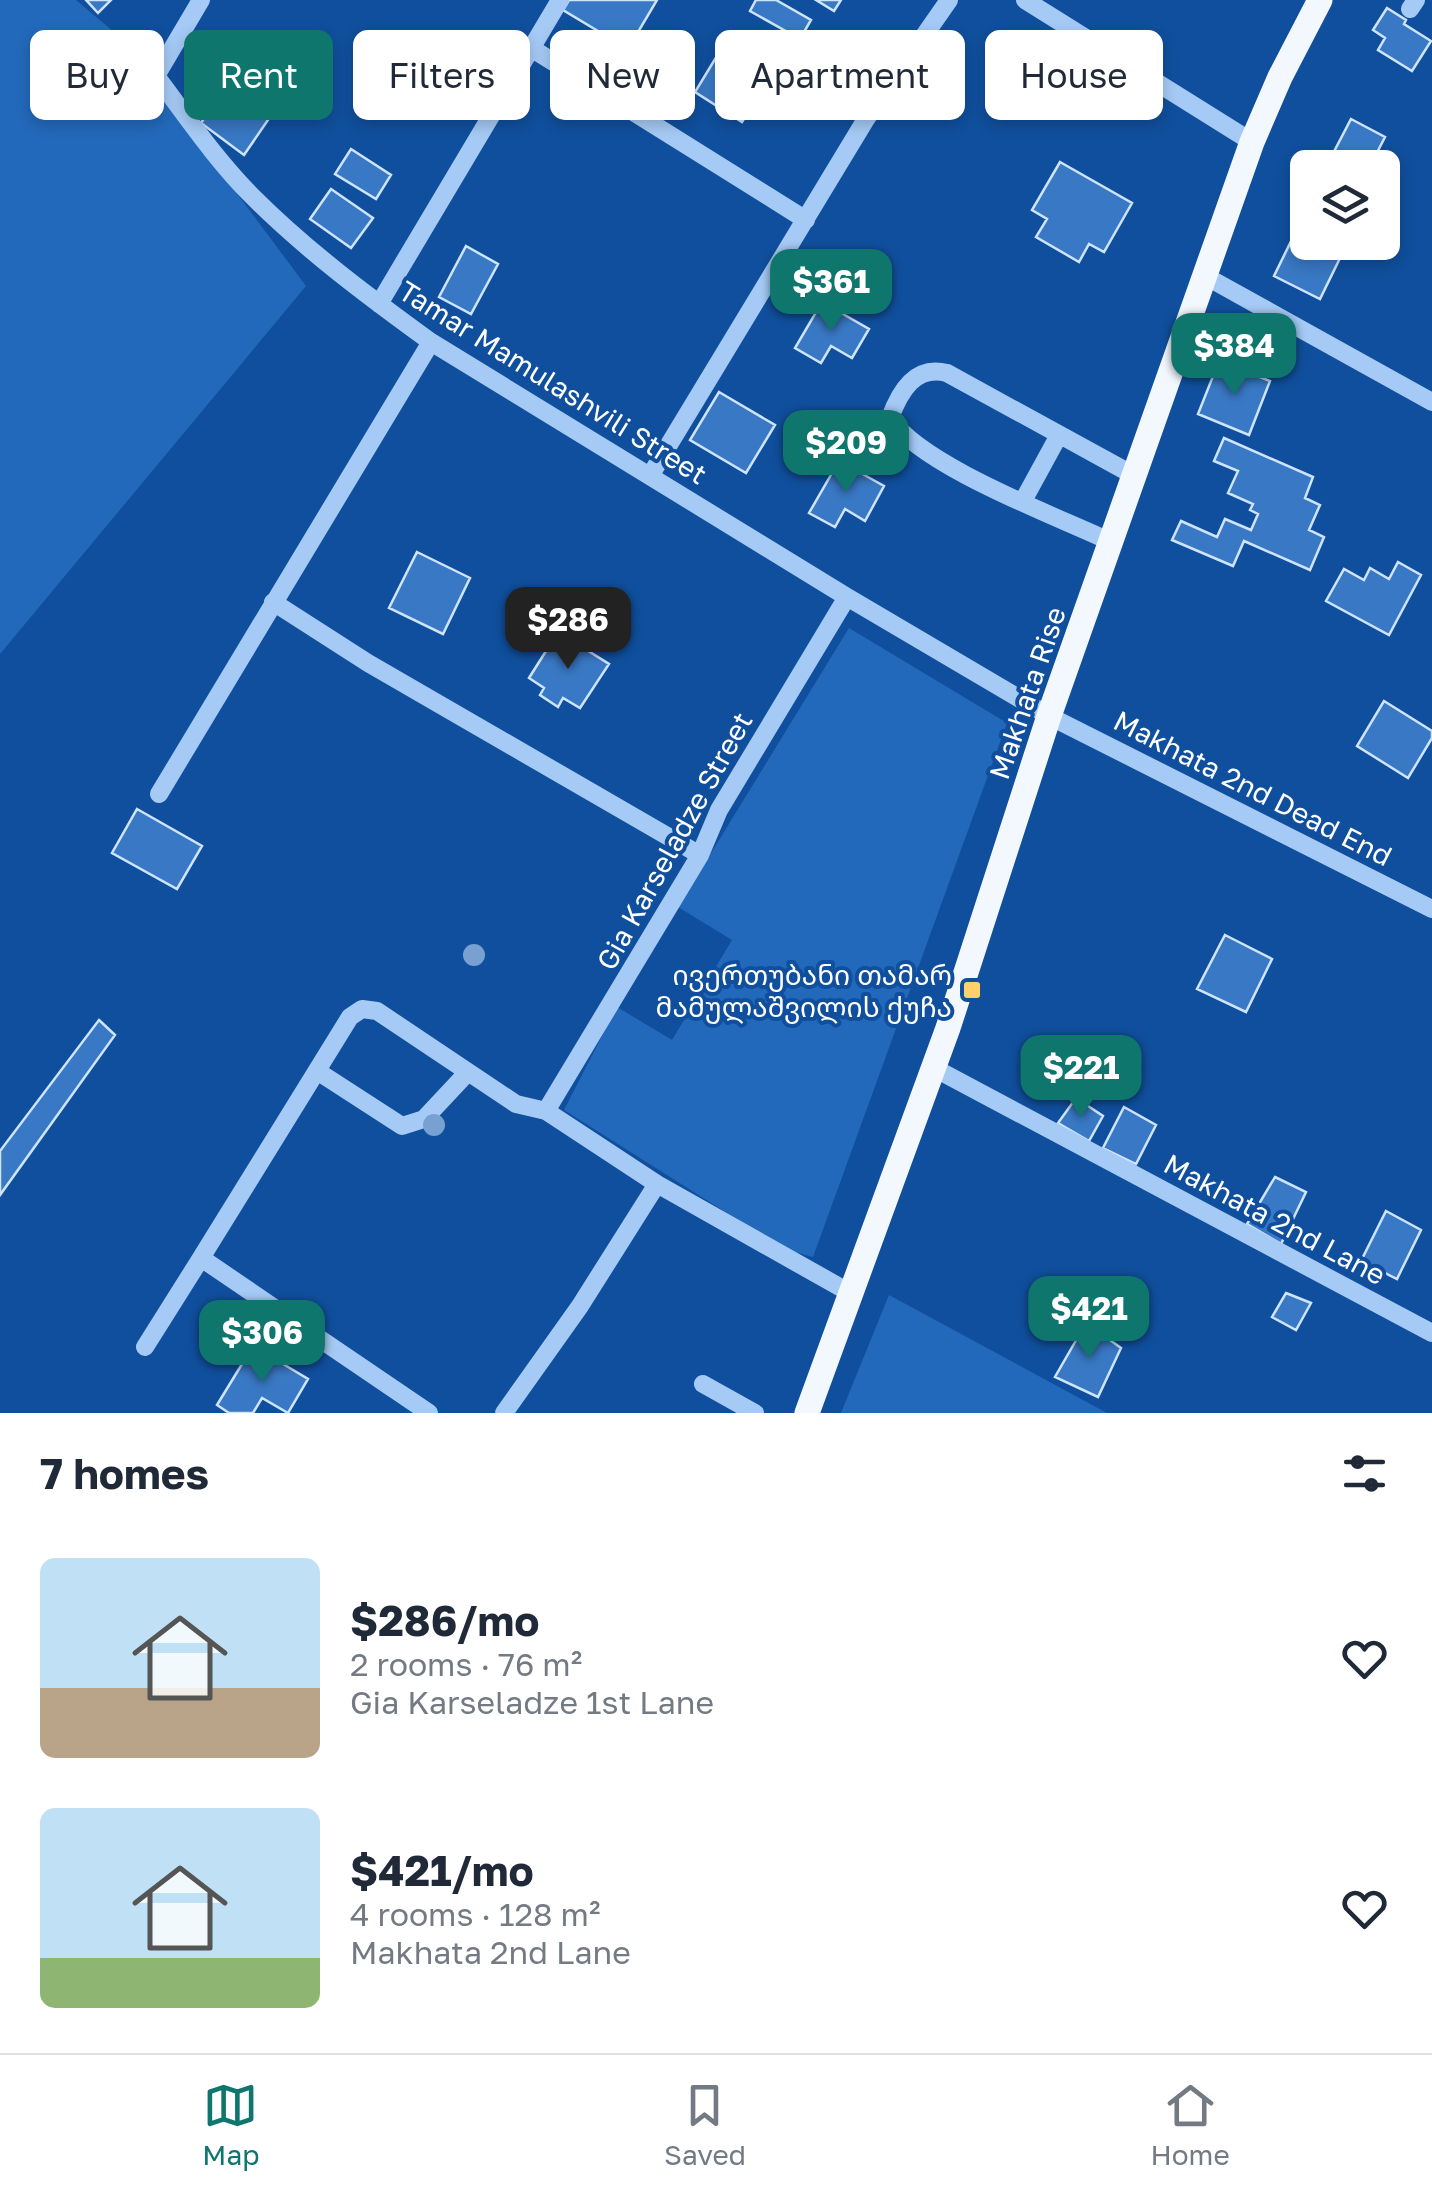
<!DOCTYPE html>
<meta charset="utf-8">
<style>
:root{--surface:#fff;--page:#f2f2f3;--text:#1f2937;--muted:#747a83;--line:#e0e1e3;--accent:#0f766e}
body{margin:0;font-family:"Golos Text","Noto Sans Georgian",sans-serif;background:var(--page);color:var(--text);height:100vh;display:flex;flex-direction:column;font-size:38px;white-space:nowrap}
*{box-sizing:border-box;margin:0}
p{font-size:32px;color:var(--muted)}
.icon{flex:none;width:55px;height:55px;fill:none;stroke:currentColor;stroke-width:2;stroke-linecap:round;stroke-linejoin:round}
.map{position:relative;height:1413px;overflow:hidden}
.details{display:flex;flex-direction:column;background:var(--surface);flex:1}
.details>*{flex:none}
.banner{position:absolute;left:30px;top:30px;width:1372px;height:90px;display:flex;gap:20px}
.fabs{position:absolute;left:1290px;top:150px;display:grid;gap:20px}
.fabs a{display:grid;place-items:center;width:110px;height:110px;border-radius:15px;background:var(--surface);box-shadow:0 5px 15px #0003;font-size:50px}
.price{position:absolute;translate:-50% -85px;padding:0 22px;border-radius:20px;background:var(--accent);color:#fff;font-size:32px;line-height:65px;filter:drop-shadow(0 2px 5px #0008)}
.price::after{content:'';position:absolute;left:50%;top:60px;width:30px;height:22px;margin-left:-15px;background:inherit;clip-path:polygon(0 0,100% 0,50% 100%)}
.price.selected{background:#222;color:#fff}
ul{padding:0;list-style:none}
li{display:flex;align-items:center;gap:30px;height:250px;padding:0 40px}
li span{display:grid;place-items:center;flex:none;width:280px;height:200px;border-radius:15px;color:#555}
li>.icon{margin-inline-start:auto}
span .icon{width:120px;height:120px;fill:#fffc;stroke-width:1}
li b{font-size:42px}
h2{display:flex;justify-content:space-between;align-items:center;height:120px;padding:0 40px;font-size:42px}
.tag{padding:0 35px;border-radius:15px;background:var(--surface);box-shadow:0 5px 15px #0003;font-size:35px;line-height:90px}
.tag.selected{background:var(--accent);color:#fff}
.tab-bar{display:flex;justify-content:space-around;align-items:center;height:140px;border-top:2px solid var(--line);background:var(--surface);font-size:28px;color:var(--muted)}
.tab-bar a{display:grid;justify-items:center;gap:5px}
.tab-bar .selected{color:var(--accent)}
.map>svg:first-child{display:block}
.green{fill:#2369bb}
.building{fill:#3978c4;stroke:#cee4fe;stroke-width:2.5}
.lines{fill:none;stroke-linecap:round;stroke-linejoin:round}
.minor{stroke:#a5caf5;stroke-width:18}
.major{stroke:#f3f8ff;stroke-width:25}
.tree{fill:#78a1d2}
.poi-dot{fill:#ffd269;stroke:#104f9d;stroke-width:4}
.labels{text-anchor:middle;dominant-baseline:central;stroke-width:8;stroke-linejoin:round;paint-order:stroke}
.street-label{font-size:28px;fill:#fff;stroke:#104f9d}
.poi-label{font-size:28px;fill:#fff;stroke:#104f9d;text-anchor:end}
</style>
<div class="map">
<svg width="1432" height="1413" viewBox="0 0 1432 1413">
<rect width="100%" height="100%" fill="#104f9d"/>
<path class="green" d="M0,0H76L121,38L306,286L0,654Z
M849,628L1007,723L813,1257L784,1249L564,1110L617,1007L672,1040L732,940L678,907Z
M889,1295L1107,1413H841Z"/>
<path class="building" d="M86,0H111L98,13Z
M569,0H657L628,49L563,10Z
M756,0H776L811,20L800,39L750,11Z
M816,0H841L834,11Z
M1387,8L1406,20L1404,24L1431,41L1412,71L1378,50L1385,38L1373,30Z
M726,41L774,71L742,122L695,92Z
M227,83L272,114L244,155L201,123Z
M1351,119L1385,137L1369,168H1332L1327,165Z
M351,149L391,175L376,199L335,174Z
M1060,162L1132,203L1104,252L1089,244L1079,262L1036,237L1047,219L1032,210Z
M331,189L373,218L351,248L310,219Z
M1297,229L1308,234V242H1324L1343,252L1320,299L1274,276Z
M466,246L498,264L471,314L439,297Z
M822,302L869,329L852,358L831,346L821,363L795,348Z
M1219,361L1270,381L1249,435L1198,414Z
M719,392L775,425L746,473L690,440Z
M1224,438L1313,477L1305,498L1320,505L1309,530L1324,537L1310,570L1244,541L1233,566L1172,540L1181,521L1217,537L1225,519L1251,530L1258,514L1250,510L1253,504L1228,493L1238,471L1214,461Z
M839,461L884,486L865,521L845,509L835,527L809,513Z
M417,552L470,578L443,634L389,608Z
M1398,562L1421,575L1389,635L1326,601L1344,569L1364,580L1370,568L1389,579Z
M558,632L609,664L580,708L563,698L558,707L540,695L544,688L529,678Z
M1384,701L1432,731V738L1408,778L1357,746Z
M137,809L202,846L177,889L112,853Z
M1225,935L1272,959L1246,1012L1197,989Z
M99,1020L115,1035L0,1195V1151Z
M1076,1098L1103,1116L1089,1141L1058,1123Z
M1124,1107L1156,1125L1136,1164L1103,1148Z
M1275,1177L1306,1192L1281,1244L1247,1224Z
M1386,1211L1421,1230L1397,1279L1361,1261Z
M1286,1293L1311,1303L1296,1330L1272,1317Z
M1086,1323L1121,1348L1098,1397L1055,1377Z
M253,1346L308,1379L288,1413L262,1398L253,1413H229L217,1405Z"/>
<g class="lines">
<path class="minor" d="M201,0L156,76C187,117 216,160 252,196C307,251 369,297 431,342L847,597L1049,716L1432,909
M1025,0L1252,142
M1410,9L1416,0
M531,48L806,220
M1207,277L1432,402
M379,304L560,0
M650,476L866,119L949,0
M1023,501L1059,435
M1111,542C1056,516 921,466 890,418C900,391 915,365 947,373L1135,476
M273,602L368,663L700,855
M159,794L431,342
M934,1068L1432,1333
M317,1071L402,1126L424,1119L468,1072
M546,1111L700,855L719,810L847,597
M145,1347L201,1258
M703,1384L755,1413
M429,1413L201,1258L350,1017L362,1009L377,1011L516,1104L546,1111L657,1184
M504,1413L580,1306L657,1184L852,1294"/>
<path class="major" d="M807,1413L948,1028L1049,716L1252,142L1280,77L1320,0"/>
</g>
<g class="tree">
<circle cx="474" cy="955" r="11"/>
<circle cx="434" cy="1125" r="11"/>
</g>
<rect class="poi-dot" x="962" y="980" width="20" height="20" rx="5"/>
<g class="labels">
<g class="street-label">
<text transform="translate(553 382) rotate(32)">Tamar Mamulashvili Street</text>
<text transform="translate(1027 693) rotate(-71)">Makhata Rise</text>
<text transform="translate(1253 788) rotate(27)">Makhata 2nd Dead End</text>
<text transform="translate(674 841) rotate(-61)">Gia Karseladze Street</text>
<text transform="translate(1275 1219) rotate(28)">Makhata 2nd Lane</text>
</g>
<g class="poi-label">
<text x="952" y="974">ივერთუბანი თამარ<tspan x="952" dy="32">მამულაშვილის ქუჩა</tspan></text>
</g>
</g>
</svg>
<div class="fabs">
<a><svg class="icon" aria-label="layers" viewBox="0 0 24 24"><path d="M12 4l9 5-9 5-9-5zM3 14l9 5 9-5"/></svg></a>
</div>
<b class="price" style="left:831px;top:334px">$361</b>
<b class="price" style="left:1234px;top:398px">$384</b>
<b class="price" style="left:846px;top:495px">$209</b>
<b class="price selected" style="left:568px;top:672px">$286</b>
<b class="price" style="left:1081px;top:1120px">$221</b>
<b class="price" style="left:1089px;top:1361px">$421</b>
<b class="price" style="left:262px;top:1385px">$306</b>
<div class="banner">
<a class="tag">Buy</a>
<a class="tag selected">Rent</a>
<a class="tag">Filters</a>
<a class="tag">New</a>
<a class="tag">Apartment</a>
<a class="tag">House</a>
</div>
</div>
<section class="details">
<h2>7 homes<svg class="icon" aria-label="filters" viewBox="0 0 24 24"><path d="M4 7h16M4 17h16"/><circle cx="9" cy="7" r="2"/><circle cx="15" cy="17" r="2"/></svg></h2>
<ul>
<li><span style="background:linear-gradient(#bfe0f5 65%,#b9a48a 0)"><svg class="icon" aria-label="home" viewBox="0 0 24 24"><path d="M3 11l9-7 9 7M6 9v11h12V9"/></svg></span><div><b>$286/mo</b><p>2 rooms · 76 m²</p><p>Gia Karseladze 1st Lane</p></div><svg class="icon" aria-label="heart" viewBox="0 0 24 24"><path d="M12 20l-8-8c-3-5 5-10 8-4 3-6 11-1 8 4z"/></svg></li>
<li><span style="background:linear-gradient(#bfe0f5 75%,#8fb573 0)"><svg class="icon" aria-label="home" viewBox="0 0 24 24"><path d="M3 11l9-7 9 7M6 9v11h12V9"/></svg></span><div><b>$421/mo</b><p>4 rooms · 128 m²</p><p>Makhata 2nd Lane</p></div><svg class="icon" aria-label="heart" viewBox="0 0 24 24"><path d="M12 20l-8-8c-3-5 5-10 8-4 3-6 11-1 8 4z"/></svg></li>
</ul>
</section>
<nav class="tab-bar">
<a class="selected"><svg class="icon" aria-label="map" viewBox="0 0 24 24"><path d="M3 6l6-2 6 2 6-2v14l-6 2-6-2-6 2zM9 4v14M15 6v14"/></svg>Map</a>
<a><svg class="icon" aria-label="saved" viewBox="0 0 24 24"><path d="M7 4h10v16l-5-4-5 4z"/></svg>Saved</a>
<a><svg class="icon" aria-label="home" viewBox="0 0 24 24"><path d="M3 11l9-7 9 7M6 9v11h12V9"/></svg>Home</a>
</nav>
